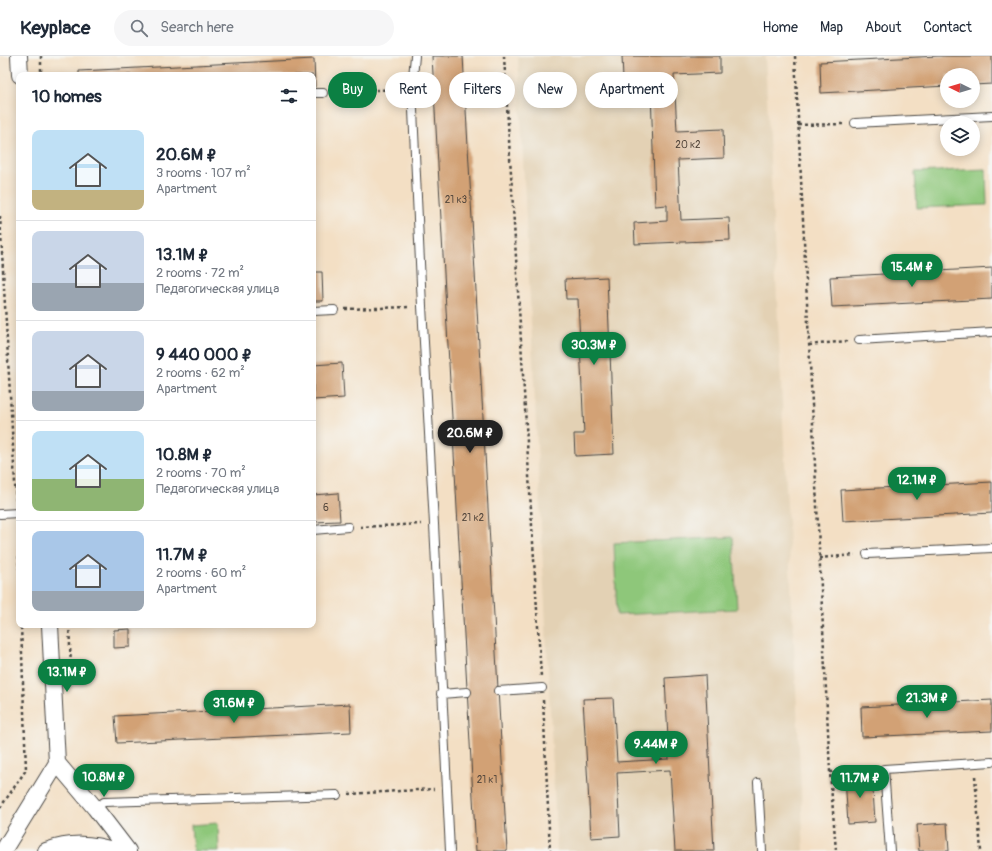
<!DOCTYPE html>
<meta charset="utf-8">
<style>
:root{--surface:#fff;--page:#f6f6f7;--text:#1f2937;--muted:#747a83;--line:#e0e1e3;--accent:#0b8043}
body{margin:0;font-family:Pangolin,sans-serif;background:var(--page);color:var(--text);height:100vh;display:flex;flex-direction:column;font-size:15px;white-space:nowrap}
*{box-sizing:border-box;margin:0}
p{font-size:13px;color:var(--muted)}
.icon{flex:none;width:22px;height:22px;fill:none;stroke:currentColor;stroke-width:2;stroke-linecap:round;stroke-linejoin:round}
.map{position:relative;flex:1;overflow:hidden}
.sheet{position:absolute;left:16px;top:16px;width:300px;height:556px;display:flex;flex-direction:column;background:var(--surface);border-radius:8px;box-shadow:0 2px 10px #0003}
.sheet>*{flex:none}
.banner{position:absolute;left:328px;top:16px;width:380px;height:36px;display:flex;gap:8px}
.needle{width:26px;rotate:275deg}
.buttons{position:absolute;left:940px;top:12px;display:grid;gap:8px}
.buttons a{display:grid;place-items:center;width:40px;height:40px;border-radius:50%;background:var(--surface);box-shadow:0 2px 10px #0003;font-size:20px}
.price{position:absolute;translate:-50% -34px;padding:0 9px;border-radius:14px;background:var(--accent);color:#fff;font-size:13px;line-height:26px;filter:drop-shadow(0 1px 2px #0008)}
.price::after{content:'';position:absolute;left:50%;top:24px;width:12px;height:9px;margin-left:-6px;background:inherit;clip-path:polygon(0 0,100% 0,50% 100%)}
.price.current{background:#222;color:#fff}
ul{padding:0;list-style:none}
li{display:flex;align-items:center;gap:12px;height:100px;padding:0 16px}
li+li{border-top:1px solid var(--line)}
li span{display:grid;place-items:center;flex:none;width:112px;height:80px;border-radius:8px;color:#555}
li>.icon{margin-inline-start:auto}
span .icon{width:48px;height:48px;fill:#fffc;stroke-width:1}
li b{font-size:17px}
h2{display:flex;justify-content:space-between;align-items:center;height:48px;padding:0 16px;font-size:17px}
.chip{padding:0 14px;border-radius:18px;background:var(--surface);box-shadow:0 2px 10px #0003;font-size:14px;line-height:36px}
.chip.current{background:var(--accent);color:#fff}
header{display:flex;align-items:center;gap:24px;box-sizing:border-box;height:56px;padding:0 20px;background:var(--surface);border-bottom:1px solid var(--line)}
header strong{font-size:19px}
nav{display:flex;gap:22px;margin-inline-start:auto;font-size:14px}
.search{width:280px;height:36px;background:var(--page);display:flex;align-items:center;gap:10px;box-sizing:border-box;padding:0 14px;border-radius:22px;color:var(--muted);font-size:15px}
.map>svg:first-child{display:block}
.built{fill:#e3d1b4}
.green{fill:#8ec77a;stroke:#5c7952}
.building{fill:#d2a174}
.lines{fill:none;stroke-linecap:round;stroke-linejoin:round}
.service-casing{stroke:#494642;stroke-width:10}
.minor-casing{stroke:#494642;stroke-width:18}
.path{stroke:#494642;stroke-width:2.5;stroke-dasharray:3 3;stroke-linecap:butt}
.service{stroke:#fff;stroke-width:8}
.minor{stroke:#fff;stroke-width:16}
.labels{text-anchor:middle;dominant-baseline:central;stroke-width:3;stroke-linejoin:round;paint-order:stroke}
.number-label{font-size:10px;fill:#55483d}
</style>
<header>
<strong>Keyplace</strong>
<div class="search"><svg class="icon" aria-label="search" viewBox="0 0 24 24"><circle cx="10" cy="10" r="6"/><path d="M15 15l6 6"/></svg>Search here</div>
<nav><a>Home</a><a>Map</a><a>About</a><a>Contact</a></nav>
</header>
<div class="map">
<svg width="992" height="795" viewBox="0 0 992 795">
<rect width="100%" height="100%" fill="#f6f6f2"/>
<filter id="ink" filterUnits="userSpaceOnUse"><feTurbulence type="fractalNoise" baseFrequency=".025" numOctaves="2"/><feDisplacementMap in="SourceGraphic" scale="8" xChannelSelector="R" yChannelSelector="G"/><feConvolveMatrix kernelMatrix="1 2 1 2 8 2 1 2 1" color-interpolation-filters="sRGB"/></filter>
<filter id="wash" filterUnits="userSpaceOnUse"><feTurbulence type="fractalNoise" baseFrequency=".012" numOctaves="4" result="noise"/><feDisplacementMap in="SourceGraphic" scale="16" xChannelSelector="R" yChannelSelector="G"/><feGaussianBlur stdDeviation="0.9" result="paint"/><feColorMatrix in="noise" values="0 0 0 0 0 0 0 0 0 0 0 0 0 0 0 0 0 1.4 0 .05"/><feComposite in="paint" operator="in"/></filter>
<g filter="url(#wash)">
<rect width="100%" height="100%" fill="#f3dfc4"/>
<path class="built" d="M518,0H765L804,795H557Z"/>
<path class="green" d="M986,113L987,149L917,152L915,116Z
M733,481L737,553L617,559L614,487Z
M218,767L219,795H193L191,769Z"/>
<g id="blocks">
<path class="building" d="M432,0H463L507,795H476Z
M622,0H720V17L674,19L677,75L723,73L724,102L678,104L681,164L729,162L730,184L635,188L634,167L667,165V149L655,150L651,36H660V22L623,23Z
M938,0H992V28L973,29V19H947V30L821,37L820,6Z
M314,3L315,31H313V19H79V15Z
M992,212V243L832,251L830,221Z
M313,216H322L323,245H313Z
M607,221L614,398L575,400L574,378H584L578,243H566L565,223Z
M342,307L344,342L313,344V309Z
M992,426V457L843,465L841,434Z
M338,437L340,465L313,466V439Z
M130,573V591L114,592V574Z
M705,619L714,795H675L670,714L617,717L620,780L591,782L583,643L613,642L617,706L669,703L665,622Z
M992,644V675L862,681L861,651Z
M350,648L351,676L117,687L115,660Z
M872,718L875,766L848,768L845,721Z
M947,767L949,795H919L917,769Z"/>
</g>
</g>
<g filter="url(#ink)">
<use href="#blocks" fill-opacity="0" stroke="#494642" stroke-width="1"/>
<g class="lines">
<defs>
<path id="service" d="M415,0L412,32L422,250L434,468L450,795
M313,37H323
M855,67L992,60
M313,255L334,254
M859,284L992,276
M0,458L19,457
M313,474L348,471
M867,498L992,492
M498,635L542,632
M441,638L467,636
M758,727L762,795
M95,752L104,746L337,739
M890,795L884,713L992,706"/>
<path id="minor" d="M19,0L20,19
M57,707L95,752L128,795
M3,795L57,707L50,569
M46,795C71,786 91,787 116,795"/>
</defs>
<use href="#service" class="service-casing"/>
<use href="#minor" class="minor-casing"/>
<path class="path" d="M41,0V19
M504,0L541,621
M795,0L830,716L836,795
M334,36L401,33
M798,69L844,68
M0,160L16,445
M345,253L410,251
M809,289L847,285
M18,470L19,513
M360,471L421,468
M819,502L855,499
M69,569L71,610
M543,644L550,795
M830,716L871,714
M975,720L981,795
M349,738L434,733
M0,752L26,714L21,569"/>
<use href="#service" class="service"/>
<use href="#minor" class="minor"/>
</g>
</g>
<g class="labels">
<g class="number-label">
<text x="688" y="89">20 к2</text>
<text x="456" y="144">21 к3</text>
<text x="326" y="452">6</text>
<text x="473" y="462">21 к2</text>
<text x="487" y="724">21 к1</text>
</g>
</g>
</svg>
<div class="buttons">
<a><svg class="needle" viewBox="-14 -14 28 28"><path d="M0-13l5 13h-10z" fill="#e53935"/><path d="M0 13l5-13h-10z" fill="#747a83"/></svg></a>
<a><svg class="icon" aria-label="layers" viewBox="0 0 24 24"><path d="M12 4l9 5-9 5-9-5zM3 14l9 5 9-5"/></svg></a>
</div>
<b class="price" style="left:912px;top:232px">15.4M ₽</b>
<b class="price" style="left:594px;top:310px">30.3M ₽</b>
<b class="price current" style="left:470px;top:398px">20.6M ₽</b>
<b class="price" style="left:917px;top:445px">12.1M ₽</b>
<b class="price" style="left:67px;top:637px">13.1M ₽</b>
<b class="price" style="left:927px;top:663px">21.3M ₽</b>
<b class="price" style="left:234px;top:668px">31.6M ₽</b>
<b class="price" style="left:656px;top:709px">9.44M ₽</b>
<b class="price" style="left:104px;top:742px">10.8M ₽</b>
<b class="price" style="left:860px;top:743px">11.7M ₽</b>
<div class="banner">
<a class="chip current">Buy</a>
<a class="chip">Rent</a>
<a class="chip">Filters</a>
<a class="chip">New</a>
<a class="chip">Apartment</a>
</div>
<section class="sheet">
<h2>10 homes<svg class="icon" aria-label="filters" viewBox="0 0 24 24"><path d="M4 7h16M4 17h16"/><circle cx="9" cy="7" r="2"/><circle cx="15" cy="17" r="2"/></svg></h2>
<ul>
<li><span style="background:linear-gradient(#bfe0f5 75%,#c2b280 0)"><svg class="icon" aria-label="home" viewBox="0 0 24 24"><path d="M3 11l9-7 9 7M6 9v11h12V9"/></svg></span><div><b>20.6M ₽</b><p>3 rooms · 107 m²</p><p>Apartment</p></div></li>
<li><span style="background:linear-gradient(#c9d6e8 65%,#9aa5b1 0)"><svg class="icon" aria-label="home" viewBox="0 0 24 24"><path d="M3 11l9-7 9 7M6 9v11h12V9"/></svg></span><div><b>13.1M ₽</b><p>2 rooms · 72 m²</p><p>Педагогическая улица</p></div></li>
<li><span style="background:linear-gradient(#c9d6e8 75%,#9aa5b1 0)"><svg class="icon" aria-label="home" viewBox="0 0 24 24"><path d="M3 11l9-7 9 7M6 9v11h12V9"/></svg></span><div><b>9 440 000 ₽</b><p>2 rooms · 62 m²</p><p>Apartment</p></div></li>
<li><span style="background:linear-gradient(#bfe0f5 60%,#8fb573 0)"><svg class="icon" aria-label="home" viewBox="0 0 24 24"><path d="M3 11l9-7 9 7M6 9v11h12V9"/></svg></span><div><b>10.8M ₽</b><p>2 rooms · 70 m²</p><p>Педагогическая улица</p></div></li>
<li><span style="background:linear-gradient(#a9c7e8 75%,#9aa5b1 0)"><svg class="icon" aria-label="home" viewBox="0 0 24 24"><path d="M3 11l9-7 9 7M6 9v11h12V9"/></svg></span><div><b>11.7M ₽</b><p>2 rooms · 60 m²</p><p>Apartment</p></div></li>
</ul>
</section>
</div>
